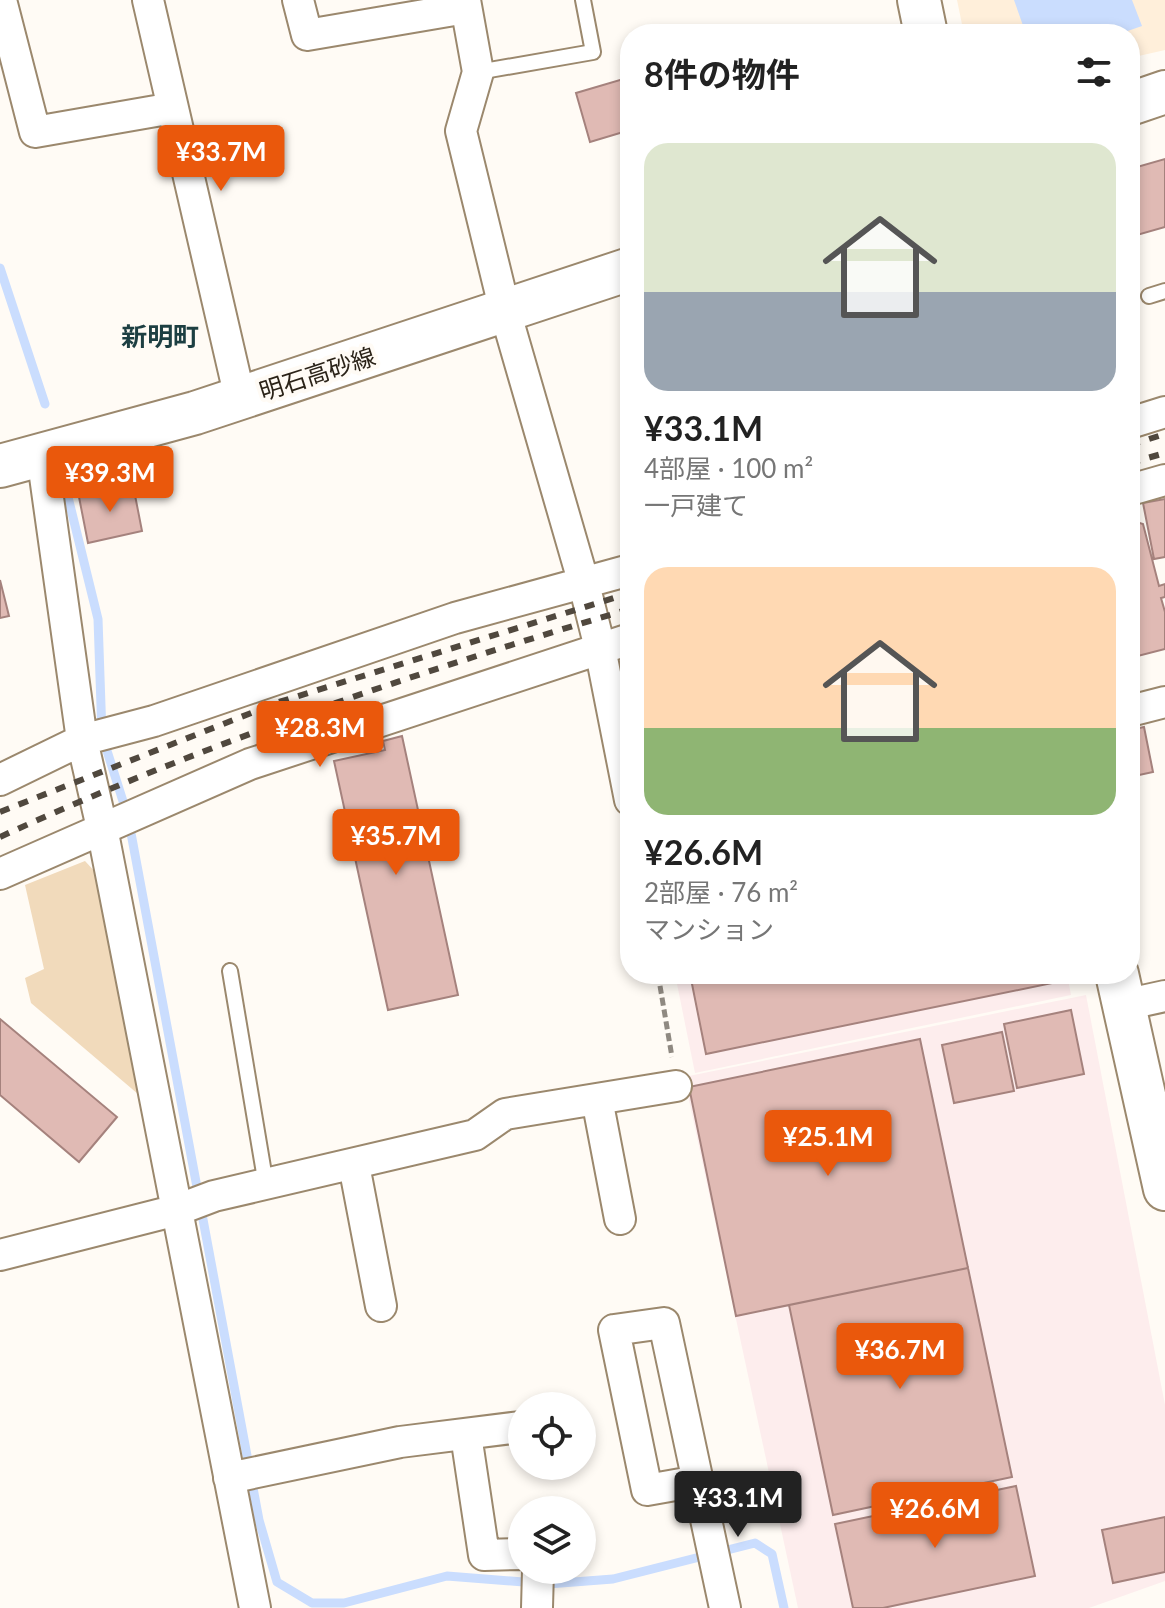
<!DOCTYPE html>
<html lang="ja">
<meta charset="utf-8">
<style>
:root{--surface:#fff;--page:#f2f2f2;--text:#222;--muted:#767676;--accent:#ea580c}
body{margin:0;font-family:Lato,"Noto Sans JP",sans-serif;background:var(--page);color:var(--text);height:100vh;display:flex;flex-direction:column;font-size:30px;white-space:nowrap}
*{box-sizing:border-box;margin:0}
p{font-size:26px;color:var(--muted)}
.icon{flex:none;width:44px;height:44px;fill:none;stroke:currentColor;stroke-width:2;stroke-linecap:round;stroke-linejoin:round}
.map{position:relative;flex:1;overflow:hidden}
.details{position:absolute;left:620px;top:24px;width:520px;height:960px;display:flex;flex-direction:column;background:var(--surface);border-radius:32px;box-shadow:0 4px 12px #0003}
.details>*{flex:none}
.buttons{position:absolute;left:508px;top:1392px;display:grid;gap:16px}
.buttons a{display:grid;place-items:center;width:88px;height:88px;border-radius:50%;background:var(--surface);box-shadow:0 4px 12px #0003;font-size:40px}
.price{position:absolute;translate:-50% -68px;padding:0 18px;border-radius:8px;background:var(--accent);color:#fff;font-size:26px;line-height:52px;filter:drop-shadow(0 2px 4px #0008)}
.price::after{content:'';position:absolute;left:50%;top:48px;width:24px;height:18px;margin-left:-12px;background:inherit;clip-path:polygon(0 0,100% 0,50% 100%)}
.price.on{background:#222;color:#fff}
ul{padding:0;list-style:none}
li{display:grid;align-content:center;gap:16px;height:424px;padding:0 24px}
li span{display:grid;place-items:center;height:248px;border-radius:24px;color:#555}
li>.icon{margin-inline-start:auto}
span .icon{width:144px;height:144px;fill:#fffc;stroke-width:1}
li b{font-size:34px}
h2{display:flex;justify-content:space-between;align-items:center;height:96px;padding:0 24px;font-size:34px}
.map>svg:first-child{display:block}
.commercial{fill:#fdeded}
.built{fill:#ffefda}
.green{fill:#f1dabb}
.water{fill:#caddfe}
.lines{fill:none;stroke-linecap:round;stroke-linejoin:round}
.stream{stroke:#caddfe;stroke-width:9}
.building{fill:#e0bab4;stroke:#a5827d;stroke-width:2}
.lane-casing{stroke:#9b886d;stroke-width:18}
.street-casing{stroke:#9b886d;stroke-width:34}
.secondary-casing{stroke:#9b886d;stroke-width:46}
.path{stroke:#8f8981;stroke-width:5;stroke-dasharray:8 4;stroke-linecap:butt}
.lane{stroke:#fff;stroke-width:14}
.street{stroke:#fff;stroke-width:30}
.secondary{stroke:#fff;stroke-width:42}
.rail{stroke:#50483e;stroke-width:6;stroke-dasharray:10 10;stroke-linecap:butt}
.labels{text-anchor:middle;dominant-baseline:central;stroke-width:8;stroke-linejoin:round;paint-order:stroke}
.street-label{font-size:24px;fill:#2b2318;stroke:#fffbf5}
.neighbourhood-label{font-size:26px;font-weight:bold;fill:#1d3f42;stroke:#fffbf5}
</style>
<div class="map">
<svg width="1165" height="1608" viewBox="0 0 1165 1608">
<rect width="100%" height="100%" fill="#fffbf5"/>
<path class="commercial" d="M630,659V750L613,665Z
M675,974H1067L1071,995L695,1073Z
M1086,995L1165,1405V1581L1089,1608H798L684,1077Z"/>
<path class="built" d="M957,0H1165V50L1130,58V34H964Z"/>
<path class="green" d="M85,861L97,874L138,1094L31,1003L25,978L44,969L25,885Z"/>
<path class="water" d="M1014,0H1132L1142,26L1119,34H1026Z"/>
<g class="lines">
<path class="stream" d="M0,268L45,404
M67,493L98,619L102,735L128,817L259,1520L277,1582L312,1603H344L447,1576L548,1584L613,1579L755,1543L772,1554L784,1608"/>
</g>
<path class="building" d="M630,77V130L590,142L576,93Z
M1165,159V227L1130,237V169Z
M133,485L142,531L88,543L79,497Z
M1165,499V557L1154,559L1143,503Z
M1130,520L1143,524L1159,586L1165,584V597L1161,598L1165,612V649L1130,658Z
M0,580L9,616L0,618Z
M1144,727L1153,772L1130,777V730Z
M402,736L458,995L388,1010L334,761L385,750L383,741Z
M690,974H1055L1057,982L706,1054Z
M1071,1010L1084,1074L1017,1088L1004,1024Z
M0,1019L117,1117L79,1162L0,1095Z
M1002,1032L1014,1091L954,1103L942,1045Z
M920,1039L968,1268L736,1316L689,1087Z
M968,1268L1012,1477L833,1515L789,1305Z
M1016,1486L1035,1576L883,1608H853L835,1524Z
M1165,1517V1572L1113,1583L1102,1530Z"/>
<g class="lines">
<defs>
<path id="lane" d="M478,72L593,52L583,0
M1149,296L1165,291
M230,971L266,1185"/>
<path id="street" d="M1,0L35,132L173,108
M148,0L240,398
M298,0L307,35L466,8
M465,0L478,72L461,131L505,311L584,584L600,648L630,800
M1130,423L1165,412
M1130,490L1165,480
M1130,711L1165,702
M0,780L82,740L42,455
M0,874L250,764L630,639
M1124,1005L1165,996
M597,1099L620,1219
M354,1165L381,1306
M0,1255L177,1210L214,1196L475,1135L505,1114L676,1086
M466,1435L484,1555L522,1554
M229,1478L400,1442L520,1427
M698,1481L647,1490L614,1330L664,1323L725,1608
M255,1608L102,828L82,740L154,721L455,618L630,570
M537,1608L538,1570"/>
<path id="secondary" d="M919,0L926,34
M1130,104L1165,92
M0,466L195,413L630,269
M1117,974L1165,1189"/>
</defs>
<use href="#lane" class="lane-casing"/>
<use href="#street" class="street-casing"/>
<use href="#secondary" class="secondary-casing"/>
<path class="path" d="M658,974L672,1057"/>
<use href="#lane" class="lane"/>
<use href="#street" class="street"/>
<use href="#secondary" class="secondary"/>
<path class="rail" d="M1130,445L1165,434
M1130,463L1165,453
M0,812L279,702L630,593
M0,837C203,744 416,672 630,609"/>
</g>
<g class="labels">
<g class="street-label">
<text transform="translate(317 373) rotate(-18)">明石高砂線</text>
</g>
<g class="neighbourhood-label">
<text x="160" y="336">新明町</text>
</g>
</g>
</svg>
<div class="buttons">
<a><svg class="icon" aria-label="locate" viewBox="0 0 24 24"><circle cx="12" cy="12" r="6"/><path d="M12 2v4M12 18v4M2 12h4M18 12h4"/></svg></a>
<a><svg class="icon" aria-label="layers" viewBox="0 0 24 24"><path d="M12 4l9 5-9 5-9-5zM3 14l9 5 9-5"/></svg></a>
</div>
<b class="price" style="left:221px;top:193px">¥33.7M</b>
<b class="price" style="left:110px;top:514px">¥39.3M</b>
<b class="price" style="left:320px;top:769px">¥28.3M</b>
<b class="price" style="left:396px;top:877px">¥35.7M</b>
<b class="price" style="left:828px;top:1178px">¥25.1M</b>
<b class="price" style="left:900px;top:1391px">¥36.7M</b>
<b class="price on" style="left:738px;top:1539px">¥33.1M</b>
<b class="price" style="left:935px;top:1550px">¥26.6M</b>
<section class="details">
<h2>8件の物件<svg class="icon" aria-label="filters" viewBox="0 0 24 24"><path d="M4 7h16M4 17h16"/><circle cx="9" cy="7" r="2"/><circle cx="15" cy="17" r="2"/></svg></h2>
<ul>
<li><span style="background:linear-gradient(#dfe7d0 60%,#9aa5b1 0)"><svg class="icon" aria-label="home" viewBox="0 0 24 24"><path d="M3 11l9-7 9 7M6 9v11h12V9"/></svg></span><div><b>¥33.1M</b><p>4部屋 · 100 m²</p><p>一戸建て</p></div></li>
<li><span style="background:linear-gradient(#ffd9b3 65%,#8fb573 0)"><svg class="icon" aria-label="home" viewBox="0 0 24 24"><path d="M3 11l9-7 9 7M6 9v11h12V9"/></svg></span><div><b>¥26.6M</b><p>2部屋 · 76 m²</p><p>マンション</p></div></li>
</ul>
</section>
</div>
